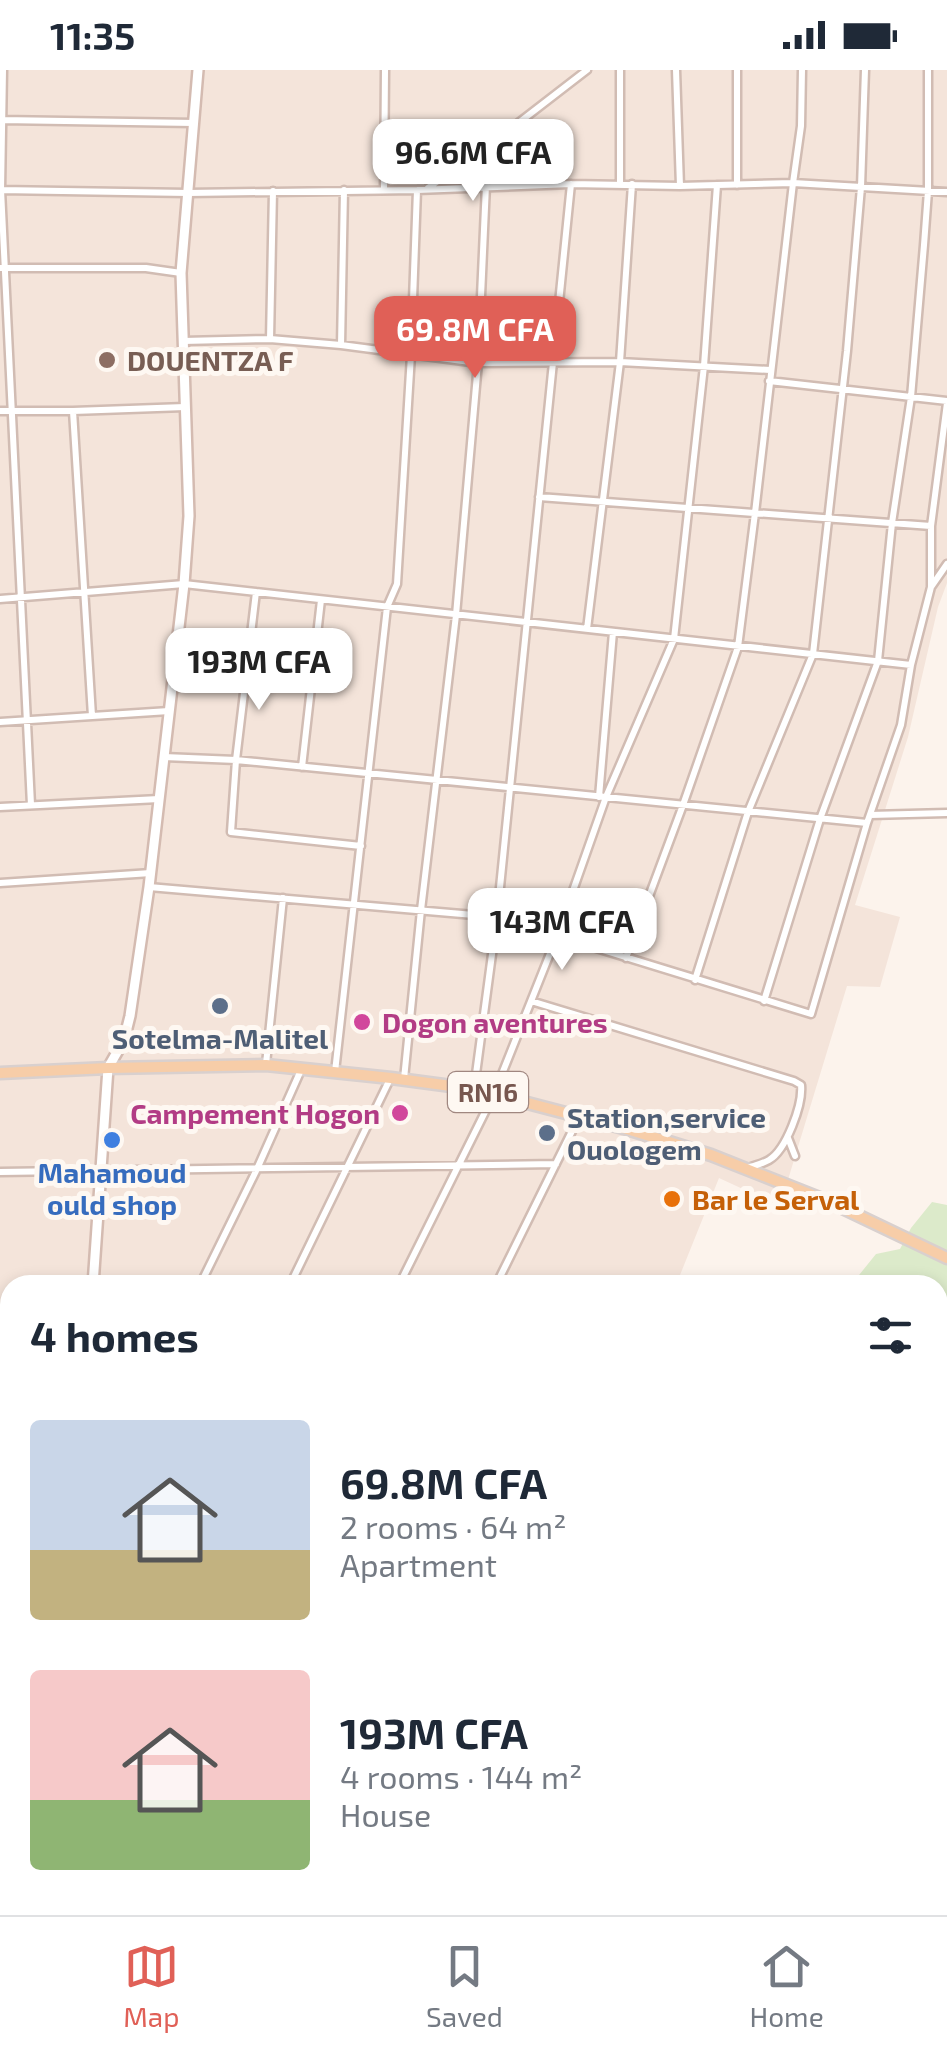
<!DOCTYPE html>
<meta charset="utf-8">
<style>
:root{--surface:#fff;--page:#f2f2f3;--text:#1f2937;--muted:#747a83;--line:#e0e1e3;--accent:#e06057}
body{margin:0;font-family:"Exo 2",sans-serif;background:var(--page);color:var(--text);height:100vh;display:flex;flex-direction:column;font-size:38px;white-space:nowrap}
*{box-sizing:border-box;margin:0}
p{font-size:32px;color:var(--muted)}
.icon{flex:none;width:55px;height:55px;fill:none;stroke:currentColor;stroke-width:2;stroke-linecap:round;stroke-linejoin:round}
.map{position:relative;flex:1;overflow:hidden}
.sheet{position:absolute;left:0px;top:1205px;width:948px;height:640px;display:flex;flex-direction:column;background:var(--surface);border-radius:30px 30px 0 0;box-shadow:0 5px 15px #0003}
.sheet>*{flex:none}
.price{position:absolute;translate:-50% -85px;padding:0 22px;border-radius:20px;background:#fff;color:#222;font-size:32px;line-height:65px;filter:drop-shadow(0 2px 5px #0008)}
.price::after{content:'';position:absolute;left:50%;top:60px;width:30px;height:22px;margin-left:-15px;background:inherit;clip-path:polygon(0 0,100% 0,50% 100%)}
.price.selected{background:var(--accent);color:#fff}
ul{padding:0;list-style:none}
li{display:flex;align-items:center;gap:30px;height:250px;padding:0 30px}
li span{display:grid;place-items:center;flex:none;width:280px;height:200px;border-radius:10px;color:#555}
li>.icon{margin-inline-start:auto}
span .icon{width:120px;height:120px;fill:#fffc;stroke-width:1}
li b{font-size:42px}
h2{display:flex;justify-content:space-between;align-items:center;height:120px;padding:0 30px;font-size:42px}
.status{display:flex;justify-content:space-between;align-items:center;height:70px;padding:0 50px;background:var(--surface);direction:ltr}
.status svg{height:28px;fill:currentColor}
.tab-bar{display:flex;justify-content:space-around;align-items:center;height:140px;border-top:2px solid var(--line);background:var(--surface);font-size:28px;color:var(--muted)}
.tab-bar a{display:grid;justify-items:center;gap:5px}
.tab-bar .selected{color:var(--accent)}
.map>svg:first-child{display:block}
.residential{fill:#f4e4da}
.green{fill:#dceaca}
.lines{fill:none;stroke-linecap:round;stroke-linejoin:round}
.river{stroke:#c0e6e5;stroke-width:14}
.minor-casing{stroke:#d1bcb3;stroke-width:11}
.secondary-casing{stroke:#d4bbb1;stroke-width:14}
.primary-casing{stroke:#d9d0ce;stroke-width:15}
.minor{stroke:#fff;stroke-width:6}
.secondary{stroke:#fff;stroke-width:9}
.primary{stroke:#f7cda8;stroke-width:10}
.education-dot{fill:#8d6e63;stroke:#fef8f2;stroke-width:4}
.service-dot{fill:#5c6f8a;stroke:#fef8f2;stroke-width:4}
.hotel-dot{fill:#d1479c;stroke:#fef8f2;stroke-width:4}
.shop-dot{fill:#3f7fe0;stroke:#fef8f2;stroke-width:4}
.food-dot{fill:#e8710a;stroke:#fef8f2;stroke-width:4}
.labels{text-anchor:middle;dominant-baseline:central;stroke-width:10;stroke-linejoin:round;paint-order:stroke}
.shield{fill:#fef8f2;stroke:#a08780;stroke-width:2.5}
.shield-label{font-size:25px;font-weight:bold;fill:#77574f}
.education-label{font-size:28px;font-weight:bold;fill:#785e54;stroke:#fef8f2;text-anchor:start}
.hotel-label{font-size:28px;font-weight:bold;fill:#b23c85;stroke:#fef8f2;text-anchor:start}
.service-label{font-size:28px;font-weight:bold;fill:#4e5e75;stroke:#fef8f2}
.shop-label{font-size:28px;font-weight:bold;fill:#366cbe;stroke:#fef8f2}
.food-label{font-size:28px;font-weight:bold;fill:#c56008;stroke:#fef8f2;text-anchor:start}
</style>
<div class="status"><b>11:35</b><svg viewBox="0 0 49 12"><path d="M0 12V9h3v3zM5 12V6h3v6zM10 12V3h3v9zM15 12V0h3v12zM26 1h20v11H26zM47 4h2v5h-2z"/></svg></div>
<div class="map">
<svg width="947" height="1845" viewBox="0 0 947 1845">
<rect width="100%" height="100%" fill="#fcf3ec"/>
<path class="residential" d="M0,0H947V513L938,537L908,667L855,835L900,847L880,917L847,916L780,1136L719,1108L676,1215H10V1835H499L495,1845H0Z"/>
<path class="green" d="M932,1132L947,1135V1287L939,1309L938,1215H851L876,1184L900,1179L911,1158Z
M938,1646L947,1653V1830L938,1831Z
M499,1835H918L917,1845H495Z"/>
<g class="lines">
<path class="river" d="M938,1399L947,1397
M924,1845L925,1835"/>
<defs>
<path id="minor" d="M3,0L1,120L31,735
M620,0V114
M676,0L680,116
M1,50L194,53
M737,115V0
M428,118L508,61L587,0
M0,120L188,123L417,120L571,114L680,116L793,113L947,122
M384,120L385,0
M0,198H146L181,203
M270,269L273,121
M183,271L270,269L341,275L478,293L620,292L770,300
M341,275L344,120
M769,311L947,331
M0,341H73L185,337
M73,341L92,646
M539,427L931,456
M931,517L947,494
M256,522L236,690L231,762L361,776
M0,529L184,514L911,595
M587,559L620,292L632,114
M0,652L169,641
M164,687L236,690L867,753
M302,697L321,530
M599,727L613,562
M0,737L159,729
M870,745L947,743
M0,813L151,803
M149,817L497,847L560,856
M557,866L811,944L867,753L901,655L911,595L931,517V456L947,333
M626,888L683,735L738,577L755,443L793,113L801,56L802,0
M695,910L748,742L813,584L847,281L861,117L865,0
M531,931L794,1011L801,1015C803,1035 786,1080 769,1090C762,1094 753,1096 745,1099
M764,931L820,749L878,591L892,453L911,327L924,175L928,121V0
M266,994L283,828
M335,1002L387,537L397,514L411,285L417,120
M404,1009L421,840L456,545L478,293L486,115
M474,1019L497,847L571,114
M788,1068L795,1086
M0,1102L556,1094
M200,1215L257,1099L301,1000
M290,1215L390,1009
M399,1215L494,1024L557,866L606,727L674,569L704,296L717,115
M496,1215L579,1047
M0,1251L10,1285
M0,1498L10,1495
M0,1554L10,1589
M0,1720L10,1717
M0,1805L10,1845
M311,1835L331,1845
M85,1845L90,1835
M185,1845L190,1835
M280,1845L284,1835
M374,1845L379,1835"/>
<path id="secondary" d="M93,1215L108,998L124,970L130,946L149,817L184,514L189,446L181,203L198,0
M33,1845L34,1835"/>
<path id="primary" d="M0,1003L108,998L266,995L391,1008L474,1019L627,1059L711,1085L832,1133L947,1188"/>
</defs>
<use href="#minor" class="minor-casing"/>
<use href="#secondary" class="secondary-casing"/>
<use href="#primary" class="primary-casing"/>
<use href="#minor" class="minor"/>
<use href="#secondary" class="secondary"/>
<use href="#primary" class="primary"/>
</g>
<circle class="education-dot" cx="107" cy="290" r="10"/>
<g class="service-dot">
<circle cx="220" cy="936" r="10"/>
<circle cx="547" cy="1063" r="10"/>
</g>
<g class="hotel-dot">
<circle cx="362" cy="952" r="10"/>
<circle cx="400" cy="1043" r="10"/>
</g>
<circle class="shop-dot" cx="112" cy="1070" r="10"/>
<circle class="food-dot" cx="672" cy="1129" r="10"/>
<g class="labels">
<rect class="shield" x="448" y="1002" width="80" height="40" rx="8"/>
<g class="shield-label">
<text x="488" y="1022">RN16</text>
</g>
<g class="education-label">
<text x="127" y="290">DOUENTZA F</text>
</g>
<g class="hotel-label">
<text x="382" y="952">Dogon aventures</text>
<text x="380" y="1043" text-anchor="end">Campement Hogon</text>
</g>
<g class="service-label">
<text x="220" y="968">Sotelma-Malitel</text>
<text x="567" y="1047" text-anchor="start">Station,service<tspan x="567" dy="32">Ouologem</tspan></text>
</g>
<g class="shop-label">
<text x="112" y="1102">Mahamoud<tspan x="112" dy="32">ould shop</tspan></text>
</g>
<g class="food-label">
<text x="692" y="1129">Bar le Serval</text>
</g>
</g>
</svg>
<b class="price" style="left:473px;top:134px">96.6M CFA</b>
<b class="price selected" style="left:475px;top:311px">69.8M CFA</b>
<b class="price" style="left:259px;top:643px">193M CFA</b>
<b class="price" style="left:562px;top:903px">143M CFA</b>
<section class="sheet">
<h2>4 homes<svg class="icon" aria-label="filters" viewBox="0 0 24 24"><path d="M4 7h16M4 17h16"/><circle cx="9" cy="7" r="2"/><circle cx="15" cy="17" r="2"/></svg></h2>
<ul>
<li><span style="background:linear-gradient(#c9d6e8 65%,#c2b280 0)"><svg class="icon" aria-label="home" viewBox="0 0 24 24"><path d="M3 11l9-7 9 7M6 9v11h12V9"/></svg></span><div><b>69.8M CFA</b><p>2 rooms · 64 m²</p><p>Apartment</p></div></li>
<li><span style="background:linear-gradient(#f6c9c9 65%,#8fb573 0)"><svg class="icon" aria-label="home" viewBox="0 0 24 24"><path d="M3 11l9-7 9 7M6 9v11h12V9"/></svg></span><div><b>193M CFA</b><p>4 rooms · 144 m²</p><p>House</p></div></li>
</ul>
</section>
</div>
<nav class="tab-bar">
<a class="selected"><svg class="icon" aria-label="map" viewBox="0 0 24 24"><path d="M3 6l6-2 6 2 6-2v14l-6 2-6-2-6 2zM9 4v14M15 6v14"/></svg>Map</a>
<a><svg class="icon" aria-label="saved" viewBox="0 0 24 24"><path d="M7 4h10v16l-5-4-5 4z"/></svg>Saved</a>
<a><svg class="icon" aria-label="home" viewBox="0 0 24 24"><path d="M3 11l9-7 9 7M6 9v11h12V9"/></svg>Home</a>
</nav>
